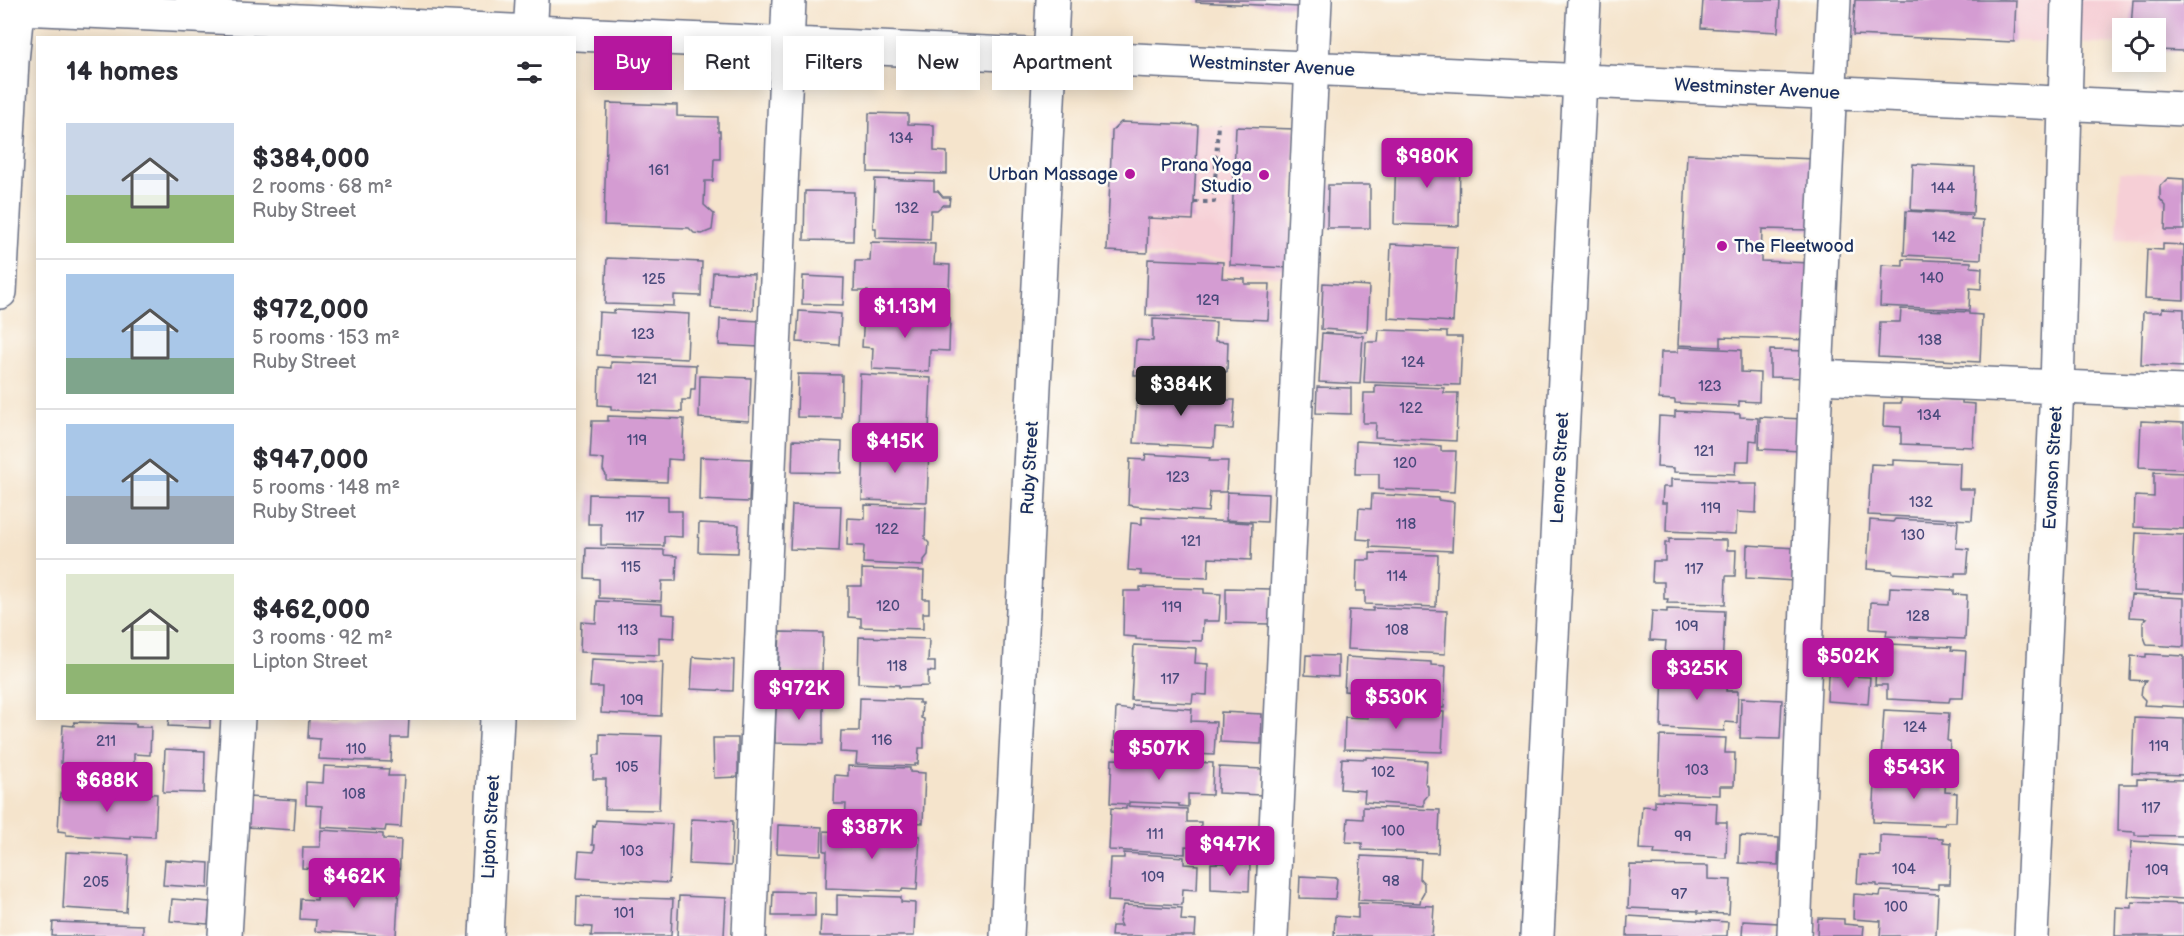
<!DOCTYPE html>
<meta charset="utf-8">
<style>
:root{--surface:#fff;--page:#f7f7f7;--text:#2b2b33;--muted:#7c7c81;--line:#e1e1e2;--accent:#b5179e}
body{margin:0;font-family:"Balsamiq Sans",sans-serif;background:var(--page);color:var(--text);height:100vh;display:flex;flex-direction:column;font-size:22px;white-space:nowrap}
*{box-sizing:border-box;margin:0}
p{font-size:20px;color:var(--muted)}
.icon{flex:none;width:33px;height:33px;fill:none;stroke:currentColor;stroke-width:2;stroke-linecap:round;stroke-linejoin:round}
.map{position:relative;flex:1;overflow:hidden}
.panel{position:absolute;left:36px;top:36px;width:540px;height:684px;display:flex;flex-direction:column;background:var(--surface);border-radius:0px;box-shadow:0 3px 15px #0003}
.panel>*{flex:none}
.top-card{position:absolute;left:594px;top:36px;width:570px;height:54px;display:flex;gap:12px}
.controls{position:absolute;left:2112px;top:18px;display:grid;gap:12px}
.controls a{display:grid;place-items:center;width:54px;height:54px;border-radius:0px;background:var(--surface);box-shadow:0 3px 15px #0003;font-size:30px}
.price{position:absolute;translate:-50% -51px;padding:0 14px;border-radius:6px;background:var(--accent);color:#fff;font-size:20px;line-height:39px;filter:drop-shadow(0 2px 3px #0008)}
.price::after{content:'';position:absolute;left:50%;top:36px;width:18px;height:14px;margin-left:-9px;background:inherit;clip-path:polygon(0 0,100% 0,50% 100%)}
.price.active{background:#222;color:#fff}
ul{padding:0;list-style:none}
li{display:flex;align-items:center;gap:18px;height:150px;padding:0 30px}
li+li{border-top:2px solid var(--line)}
li span{display:grid;place-items:center;flex:none;width:168px;height:120px;border-radius:0px;color:#555}
li>.icon{margin-inline-start:auto}
span .icon{width:72px;height:72px;fill:#fffc;stroke-width:1}
li b{font-size:26px}
h2{display:flex;justify-content:space-between;align-items:center;height:72px;padding:0 30px;font-size:26px}
.pill{padding:0 21px;border-radius:0px;background:var(--surface);box-shadow:0 3px 15px #0003;font-size:21px;line-height:54px}
.pill.active{background:var(--accent);color:#fff}
.map>svg:first-child{display:block}
.built{fill:#f6cfd6}
.building{fill:#d49cd2}
.lines{fill:none;stroke-linecap:round;stroke-linejoin:round}
.minor-casing{stroke:#676e84;stroke-width:36}
.path{stroke:#676e84;stroke-width:4;stroke-dasharray:4.5 4.5;stroke-linecap:butt}
.minor{stroke:#fff;stroke-width:33}
.poi-dot{fill:#b5179e;stroke:#fdfcf7;stroke-width:2}
.labels{text-anchor:middle;dominant-baseline:central;stroke-width:5;stroke-linejoin:round;paint-order:stroke}
.number-label{font-size:15px;fill:#494a7b}
.street-label{font-size:18px;fill:#1b2f5e;stroke:#fdfcf7}
.poi-label{font-size:18px;fill:#1b2f5e;stroke:#fdfcf7;text-anchor:end}
</style>
<div class="map">
<svg width="2184" height="936" viewBox="0 0 2184 936">
<rect width="100%" height="100%" fill="#fdfcf7"/>
<filter id="ink" filterUnits="userSpaceOnUse"><feTurbulence type="fractalNoise" baseFrequency=".0167" numOctaves="2"/><feDisplacementMap in="SourceGraphic" scale="12" xChannelSelector="R" yChannelSelector="G"/><feConvolveMatrix kernelMatrix="1 2 1 2 8 2 1 2 1" color-interpolation-filters="sRGB"/></filter>
<filter id="wash" filterUnits="userSpaceOnUse"><feTurbulence type="fractalNoise" baseFrequency=".008" numOctaves="4" result="noise"/><feDisplacementMap in="SourceGraphic" scale="24" xChannelSelector="R" yChannelSelector="G"/><feGaussianBlur stdDeviation="1.35" result="paint"/><feColorMatrix in="noise" values="0 0 0 0 0 0 0 0 0 0 0 0 0 0 0 0 0 1.4 0 .05"/><feComposite in="paint" operator="in"/></filter>
<g filter="url(#wash)">
<rect width="100%" height="100%" fill="#f5e4cc"/>
<path class="built" d="M1837,0H2184V47L2156,46V28H2122V45L1835,34Z
M1112,121L1295,129L1289,277L1225,273L1226,259L1107,254Z
M2120,172L2184,175V242L2117,239Z"/>
<g id="blocks">
<path class="building" d="M1196,0H1299V7L1196,2Z
M1703,0H1780L1778,32L1701,28Z
M1855,0H2016L2014,42L1853,35Z
M2133,0H2184V51L2156,50V28H2131Z
M607,103L677,105V116L718,117V131H720V159H714L713,181H705L704,205L714,214L712,230L702,234L694,233L689,228L604,225Z
M869,113L908,114V124L934,125V151L947,152V174L868,172Z
M1121,122L1198,125L1193,220L1148,218L1147,253L1107,251L1112,131Z
M1236,127L1295,129L1289,268L1230,265Z
M1396,152L1460,154L1459,226L1394,224Z
M1687,154L1816,159L1813,230L1762,229L1761,261L1811,263L1808,340L1721,337V347L1678,345Z
M1913,164L1975,167L1973,213L1911,210Z
M2168,178L2184,179V230H2165L2166,206L2160,199V186Z
M875,179L934,181V191H938L943,197H950L949,205H943L937,210H931L930,240L876,238V228H873Z
M1328,185H1370V228H1327Z
M805,191L854,192L853,241L804,240Z
M1906,211L1972,215L1971,219L1983,220L1981,259L1904,255Z
M871,242L935,244L934,264L950,265L949,291H935L934,306L867,304L868,291H854L855,261H870Z
M1391,244L1457,247L1453,322L1388,318Z
M2163,244L2184,245V300L2145,298L2147,249L2163,250Z
M607,258L702,262L701,296L674,295V306L605,304Z
M1148,259L1223,262L1222,278L1245,279V284H1270L1268,320L1146,315Z
M1903,259L1971,262V267L1982,268L1981,289L1970,288L1969,310L1880,306L1882,265L1903,266Z
M713,272L754,274L753,310L711,308Z
M803,276L844,278L843,305L802,304Z
M1323,283L1369,286L1367,332L1321,329Z
M2162,308L2184,309V367L2141,365L2143,312H2162Z
M1901,309L1969,312V314L1982,315L1980,362L1878,357L1880,322H1900Z
M614,310L689,314L687,359L597,355L599,312L614,313Z
M875,310L936,313V317L950,318L949,351L930,350L929,372L872,369L873,348L862,347L864,314H874Z
M799,311L841,314L839,345L797,342Z
M720,319L761,321L760,347L719,345Z
M1153,319L1216,322L1215,341L1228,342L1227,372L1215,371L1214,381L1151,378V375H1134L1136,340L1153,341Z
M1379,330L1447,332V337H1462L1460,385L1364,382L1366,342H1378Z
M1322,333L1363,336L1360,384L1319,382Z
M1678,347L1741,350V372L1760,373L1759,402L1739,401V406L1675,403V400L1659,399L1661,352H1678Z
M1770,350L1808,351V378L1770,377Z
M611,362L696,365L695,389H691L690,400H682V412L611,410V406L598,405L599,367L611,368Z
M798,374L842,375L841,418L797,417Z
M860,374L931,378L929,431L858,428Z
M700,376L751,378L749,421L699,418Z
M1375,385L1444,388V393H1458L1456,441L1375,437L1376,423H1363L1364,393H1375Z
M1149,387L1217,390V400H1235L1233,429L1215,428L1214,447L1134,443L1137,393L1149,394Z
M1317,387L1351,388V414L1316,413Z
M1901,397L1962,400V403L1975,404L1973,447L1901,444V427L1883,426L1884,403H1901Z
M1675,411L1740,414V417L1758,418L1757,441L1750,440L1749,461H1736L1735,474L1674,472V468L1657,467L1659,416L1675,417Z
M608,416L684,419L682,460L668,459L667,482L606,480V475L603,470L604,459L590,458L592,421H608Z
M1760,417L1803,419L1801,451L1759,449Z
M2141,421L2184,423V469L2139,467Z
M793,440L842,442L841,473L792,472Z
M1356,441L1441,446V451H1456L1454,492L1379,489V474H1355Z
M864,446L929,449L927,502L862,500Z
M1146,454L1210,458L1209,461H1228L1226,492H1210L1208,512L1142,507L1128,505L1130,459L1145,460Z
M700,457L751,459L749,502L699,500Z
M1893,460L1960,463L1959,489H1974L1972,520L1868,515L1871,464L1893,465Z
M2154,472L2184,473V529L2134,527L2135,496L2154,497Z
M1671,479L1739,482V484H1757L1756,513L1737,512L1736,534L1666,531L1667,503H1662L1663,487H1671Z
M1227,492L1268,494L1267,522L1226,520Z
M589,494L668,496V511H682V537L664,536V546L601,545V524H588Z
M1372,494L1438,498V500L1454,502L1452,551L1370,547V540L1357,539L1359,508L1371,509Z
M792,505L841,506L839,551L790,549Z
M865,505L926,507L925,539L929,543L928,555L924,560V566L863,563L864,546L847,545L848,518L865,519Z
M1142,517L1252,523L1251,560L1209,558L1208,578L1141,575V571L1128,570L1131,523L1142,524Z
M1895,519L1958,522L1956,548L1969,549L1967,573H1955V577L1892,573V571L1867,569L1870,520L1893,522Z
M699,523L739,525L738,553L698,552Z
M2136,533L2184,535V593L2133,591Z
M1669,539L1727,540V550H1736L1735,576H1726L1725,604L1667,603L1668,599H1664V582H1652L1653,561H1665V543H1669Z
M1747,545L1796,548L1794,581L1746,578Z
M586,548L664,550V555L677,556L676,581H662L661,601L599,598V579L585,578Z
M1370,553L1438,555L1436,607L1365,604V591H1356L1357,560H1370Z
M862,569L924,571L923,599H929V613H923V629L861,627V618L848,617V586H862Z
M1140,587L1204,589V593L1221,594L1219,621H1203L1202,641L1136,639V637L1123,636L1124,591H1140Z
M1890,587L1954,590V594L1967,595L1965,639L1886,636L1887,630L1870,629L1871,602L1889,603Z
M1226,588L1271,589L1270,624L1226,623Z
M2131,595L2184,598V647L2147,645L2143,634V622L2147,618L2129,617Z
M597,601L662,604V614L675,615L674,638L659,637V655L580,652L581,622L596,623Z
M1373,608L1447,611L1445,654L1347,649L1349,610L1373,611Z
M1667,609L1725,611L1722,667L1664,664L1666,641L1650,640L1652,611L1667,612Z
M780,632L823,633L822,674L778,672Z
M859,637L929,639L928,662H935V672L928,671V686L899,687V685L858,683Z
M1889,644L1952,647L1951,650L1966,651L1963,698H1950L1949,702L1887,699V685H1875L1876,663H1880L1881,654H1889Z
M1134,645L1196,648L1195,663L1208,664L1207,695L1193,694L1192,703L1131,700Z
M2146,654L2184,656V707L2144,705L2145,700L2141,696L2142,687L2146,681L2130,680L2131,656L2146,657Z
M1306,655L1338,656V677L1305,675Z
M693,657L734,660L733,691L691,689Z
M1346,657L1431,662V665L1446,666L1444,708L1368,704L1369,693L1344,691Z
M592,659L663,662L661,716L601,713L602,687H590Z
M1663,670L1727,672L1726,691H1738L1737,723L1725,722L1724,731L1661,728Z
M1828,675L1870,677L1868,704L1827,701Z
M776,698L823,699V744L775,743Z
M860,698L919,700V703H922L921,718L924,719V748H919L918,764H915V766L856,764L857,753L840,752L841,731H859Z
M1741,698L1782,700L1780,739L1740,738Z
M1132,705L1192,709L1191,721L1216,722L1214,755L1114,750L1116,708L1132,710Z
M1368,706L1429,708V711L1444,712L1442,752L1344,749L1345,717L1368,718Z
M1884,710L1949,713L1947,741H1950L1949,759H1945V762L1881,759Z
M1221,712L1262,714L1261,744L1220,742Z
M2134,717L2184,719V775L2132,773Z
M169,718H210V728L168,726Z
M309,718H409L408,738H392L391,762L319,759L320,739L308,738Z
M74,722L136,724V727H151L150,755L134,754V769L72,766V764L61,763L63,725L74,726Z
M600,734L662,736L659,810L605,809L606,779H593L594,755H600Z
M1660,736L1726,738L1725,753H1735L1734,786H1720V795L1658,793Z
M713,738H738V777L714,778Z
M165,749L205,751L204,793L163,792Z
M1366,757L1427,761L1425,783L1428,786V795L1424,800V806L1364,802L1365,791L1340,789L1342,758L1366,759Z
M1112,759L1213,763L1212,795L1188,794V807L1179,806V804L1129,802V804L1110,803Z
M324,766L389,769L388,776H404L401,827L386,826L385,831L321,827L322,806L306,805V782L323,783Z
M848,766L910,768V772L925,773L923,823L908,822V826L845,824L846,804H834L835,775L848,776Z
M1219,767L1262,769L1261,795L1218,793Z
M1888,771L1946,774L1945,792L1957,793L1956,822H1945L1944,825L1873,822L1875,783L1887,784Z
M2137,779L2184,780V836L2135,835V832L2118,831L2119,784H2137Z
M69,787L133,790V793L157,794L155,837L131,836V839L66,835V832L58,831L60,793H69Z
M248,797L296,800L294,830L246,827Z
M1655,800L1717,803L1716,822H1727L1726,858L1654,854L1655,850L1639,849L1642,806L1655,807Z
M1126,806L1187,809V822H1201L1200,847L1185,846V854L1109,850L1111,808L1126,809Z
M1363,807L1440,810L1438,853L1362,850V843L1346,842L1348,818L1363,819Z
M691,819L733,821L731,866L689,864Z
M596,820L672,824L669,883L577,878L579,851L594,852L595,845H592L593,826L595,827Z
M778,825L822,827L821,855L777,853Z
M841,828L906,830L905,835L920,836L917,890L902,889V891L826,888L827,851H824V831L841,832Z
M321,830L383,834V839L401,840L399,879L382,878V883L317,880L318,869L302,868L303,847H320Z
M1880,835L1943,838V842L1951,843L1950,884H1938V889L1877,886V884L1857,883L1859,855L1880,856Z
M1740,836L1779,838L1778,865L1739,863Z
M2132,841L2184,845V899L2128,896Z
M66,852L129,855L126,912L63,908Z
M1124,853L1184,857V864L1198,865L1197,890L1183,889L1182,905L1108,901L1110,858H1124Z
M1361,856L1421,859L1420,879L1424,883V892L1421,897L1420,903L1358,900Z
M165,860L209,863L208,888L163,885Z
M1211,863L1250,864L1249,891L1211,889Z
M1630,865L1708,866V879L1731,880L1729,914L1698,913V911L1628,908Z
M1300,876L1337,878L1335,899L1299,898Z
M318,882L399,886L396,936L315,931L316,920L300,919L301,899L317,900Z
M773,891L815,892V916H772Z
M1881,891L1938,894L1936,936H1880L1881,921L1853,919L1854,894L1880,896Z
M837,895L901,897V902L915,903L914,936H820L821,915L837,916Z
M577,896L673,899L671,936H591L592,927L576,926Z
M679,896L726,898L724,936H677Z
M172,899L210,902L208,924L170,921Z
M2132,902L2184,904V936H2115L2116,907L2132,908Z
M1358,903L1434,906L1432,936H1334L1335,916L1358,918Z
M1123,905L1182,908L1181,920L1196,921L1195,936H1111L1112,926H1121L1119,922Z
M1628,916L1728,922L1727,936H1627Z
M1818,918L1844,919V924L1864,926L1863,936H1817Z
M1743,921L1778,923L1777,936H1742Z
M53,922L143,925V936H52Z"/>
</g>
</g>
<g filter="url(#ink)">
<use href="#blocks" fill-opacity="0" stroke="#676e84" stroke-width="1.5"/>
<g class="lines">
<defs>
<path id="minor" d="M0,7L2184,109
M530,38L532,0
M0,292L12,61L18,0
M1816,377L2184,392
M225,936L238,718
M486,936L497,718
M749,936L789,0
M1007,936L1053,0
M1271,936L1315,0
M1537,936L1584,0
M1794,936L1816,377L1834,0
M2031,936L2057,387L2068,0"/>
</defs>
<use href="#minor" class="minor-casing"/>
<path class="path" d="M1194,202H1214L1218,123"/>
<use href="#minor" class="minor"/>
</g>
</g>
<g class="poi-dot">
<circle cx="1130" cy="174" r="6"/>
<circle cx="1264" cy="175" r="6"/>
<circle cx="1722" cy="246" r="6"/>
</g>
<g class="labels">
<g class="number-label">
<text x="901" y="138">134</text>
<text x="659" y="170">161</text>
<text x="1943" y="188">144</text>
<text x="907" y="208">132</text>
<text x="1944" y="237">142</text>
<text x="1932" y="278">140</text>
<text x="654" y="279">125</text>
<text x="1208" y="300">129</text>
<text x="643" y="334">123</text>
<text x="1930" y="340">138</text>
<text x="1413" y="362">124</text>
<text x="647" y="379">121</text>
<text x="1710" y="386">123</text>
<text x="1411" y="408">122</text>
<text x="1929" y="415">134</text>
<text x="637" y="440">119</text>
<text x="1704" y="451">121</text>
<text x="1405" y="463">120</text>
<text x="1178" y="477">123</text>
<text x="1921" y="502">132</text>
<text x="1711" y="508">119</text>
<text x="635" y="517">117</text>
<text x="1406" y="524">118</text>
<text x="887" y="529">122</text>
<text x="1913" y="535">130</text>
<text x="1191" y="541">121</text>
<text x="631" y="567">115</text>
<text x="1694" y="569">117</text>
<text x="1397" y="576">114</text>
<text x="888" y="606">120</text>
<text x="1172" y="607">119</text>
<text x="1918" y="616">128</text>
<text x="1687" y="626">109</text>
<text x="628" y="630">113</text>
<text x="1397" y="630">108</text>
<text x="897" y="666">118</text>
<text x="1170" y="679">117</text>
<text x="632" y="700">109</text>
<text x="1915" y="727">124</text>
<text x="882" y="740">116</text>
<text x="106" y="741">211</text>
<text x="2159" y="746">119</text>
<text x="356" y="749">110</text>
<text x="627" y="767">105</text>
<text x="1697" y="770">103</text>
<text x="1383" y="772">102</text>
<text x="354" y="794">108</text>
<text x="2151" y="808">117</text>
<text x="1393" y="831">100</text>
<text x="1155" y="834">111</text>
<text x="1683" y="836">99</text>
<text x="632" y="851">103</text>
<text x="1904" y="869">104</text>
<text x="2157" y="870">109</text>
<text x="1153" y="877">109</text>
<text x="1391" y="881">98</text>
<text x="96" y="882">205</text>
<text x="1679" y="894">97</text>
<text x="1896" y="907">100</text>
<text x="624" y="913">101</text>
</g>
<g class="street-label">
<text transform="translate(1272 66) rotate(3)">Westminster Avenue</text>
<text transform="translate(1757 89) rotate(3)">Westminster Avenue</text>
<text transform="translate(1030 468) rotate(-87)">Ruby Street</text>
<text transform="translate(1560 468) rotate(-87)">Lenore Street</text>
<text transform="translate(2053 468) rotate(-87)">Evanson Street</text>
<text transform="translate(491 827) rotate(-87)">Lipton Street</text>
</g>
<g class="poi-label">
<text x="1252" y="165">Prana Yoga<tspan x="1252" dy="21">Studio</tspan></text>
<text x="1118" y="174">Urban Massage</text>
<text x="1734" y="246" text-anchor="start">The Fleetwood</text>
</g>
</g>
</svg>
<div class="controls">
<a><svg class="icon" aria-label="locate" viewBox="0 0 24 24"><circle cx="12" cy="12" r="6"/><path d="M12 2v4M12 18v4M2 12h4M18 12h4"/></svg></a>
</div>
<b class="price" style="left:1427px;top:189px">$980K</b>
<b class="price" style="left:905px;top:339px">$1.13M</b>
<b class="price active" style="left:1181px;top:417px">$384K</b>
<b class="price" style="left:895px;top:474px">$415K</b>
<b class="price" style="left:1848px;top:689px">$502K</b>
<b class="price" style="left:1697px;top:701px">$325K</b>
<b class="price" style="left:799px;top:721px">$972K</b>
<b class="price" style="left:1396px;top:730px">$530K</b>
<b class="price" style="left:1159px;top:781px">$507K</b>
<b class="price" style="left:1914px;top:800px">$543K</b>
<b class="price" style="left:107px;top:813px">$688K</b>
<b class="price" style="left:872px;top:860px">$387K</b>
<b class="price" style="left:1230px;top:877px">$947K</b>
<b class="price" style="left:354px;top:909px">$462K</b>
<div class="top-card">
<a class="pill active">Buy</a>
<a class="pill">Rent</a>
<a class="pill">Filters</a>
<a class="pill">New</a>
<a class="pill">Apartment</a>
</div>
<section class="panel">
<h2>14 homes<svg class="icon" aria-label="filters" viewBox="0 0 24 24"><path d="M4 7h16M4 17h16"/><circle cx="9" cy="7" r="2"/><circle cx="15" cy="17" r="2"/></svg></h2>
<ul>
<li><span style="background:linear-gradient(#c9d6e8 60%,#8fb573 0)"><svg class="icon" aria-label="home" viewBox="0 0 24 24"><path d="M3 11l9-7 9 7M6 9v11h12V9"/></svg></span><div><b>$384,000</b><p>2 rooms · 68 m²</p><p>Ruby Street</p></div></li>
<li><span style="background:linear-gradient(#a9c7e8 70%,#7fa58c 0)"><svg class="icon" aria-label="home" viewBox="0 0 24 24"><path d="M3 11l9-7 9 7M6 9v11h12V9"/></svg></span><div><b>$972,000</b><p>5 rooms · 153 m²</p><p>Ruby Street</p></div></li>
<li><span style="background:linear-gradient(#a9c7e8 60%,#9aa5b1 0)"><svg class="icon" aria-label="home" viewBox="0 0 24 24"><path d="M3 11l9-7 9 7M6 9v11h12V9"/></svg></span><div><b>$947,000</b><p>5 rooms · 148 m²</p><p>Ruby Street</p></div></li>
<li><span style="background:linear-gradient(#dfe7d0 75%,#8fb573 0)"><svg class="icon" aria-label="home" viewBox="0 0 24 24"><path d="M3 11l9-7 9 7M6 9v11h12V9"/></svg></span><div><b>$462,000</b><p>3 rooms · 92 m²</p><p>Lipton Street</p></div></li>
</ul>
</section>
</div>
